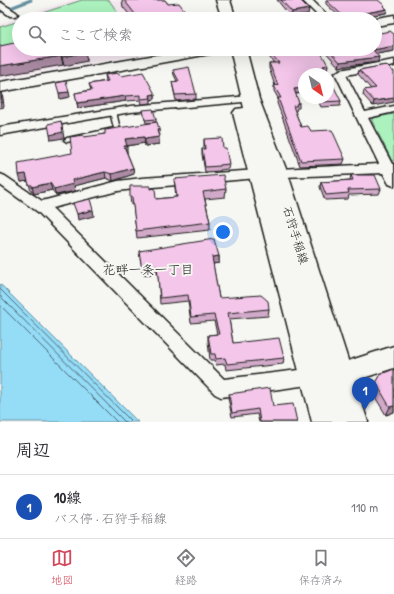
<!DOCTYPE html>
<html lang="ja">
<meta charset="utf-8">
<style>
:root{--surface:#fff;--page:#f2f2f3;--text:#2b2b33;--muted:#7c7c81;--line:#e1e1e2;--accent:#d1495b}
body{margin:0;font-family:"Patrick Hand","Klee One",sans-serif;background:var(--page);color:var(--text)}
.compass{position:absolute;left:298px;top:68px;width:36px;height:36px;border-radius:50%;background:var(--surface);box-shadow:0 4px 16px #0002;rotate:145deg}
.you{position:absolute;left:223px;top:232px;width:14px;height:14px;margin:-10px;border:3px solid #fff;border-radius:50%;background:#1a73e8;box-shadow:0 0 0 6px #1a73e833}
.badge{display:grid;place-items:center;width:26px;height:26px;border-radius:50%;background:var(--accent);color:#fff;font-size:13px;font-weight:700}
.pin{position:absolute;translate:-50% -33px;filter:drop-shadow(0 1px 2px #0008)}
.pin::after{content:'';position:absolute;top:21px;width:14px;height:12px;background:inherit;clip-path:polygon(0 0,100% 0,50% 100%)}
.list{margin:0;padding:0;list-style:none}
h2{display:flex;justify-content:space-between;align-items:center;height:52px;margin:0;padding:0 16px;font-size:17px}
h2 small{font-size:13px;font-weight:400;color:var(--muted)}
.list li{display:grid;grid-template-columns:26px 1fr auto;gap:12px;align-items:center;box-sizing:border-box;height:64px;padding:0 16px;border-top:1px solid var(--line)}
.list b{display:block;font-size:15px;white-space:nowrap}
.list p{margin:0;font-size:13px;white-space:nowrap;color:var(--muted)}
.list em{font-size:13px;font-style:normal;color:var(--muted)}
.icon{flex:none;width:22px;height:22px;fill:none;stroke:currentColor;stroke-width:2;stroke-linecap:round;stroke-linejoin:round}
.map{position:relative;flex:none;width:394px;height:422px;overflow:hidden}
.search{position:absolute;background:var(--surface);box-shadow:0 4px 16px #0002;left:12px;right:12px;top:12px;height:44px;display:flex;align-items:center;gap:10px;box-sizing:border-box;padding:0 14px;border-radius:22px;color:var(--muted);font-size:15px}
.sheet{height:116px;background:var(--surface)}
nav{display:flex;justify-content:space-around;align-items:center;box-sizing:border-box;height:56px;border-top:1px solid var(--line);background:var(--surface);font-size:11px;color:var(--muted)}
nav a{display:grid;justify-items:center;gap:2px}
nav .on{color:var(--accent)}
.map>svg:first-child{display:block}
</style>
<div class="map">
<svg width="394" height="422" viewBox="0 0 394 422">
<rect width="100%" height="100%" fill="#f6f6f2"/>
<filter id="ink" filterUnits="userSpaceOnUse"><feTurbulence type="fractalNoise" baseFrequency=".025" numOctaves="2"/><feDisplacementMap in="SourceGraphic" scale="8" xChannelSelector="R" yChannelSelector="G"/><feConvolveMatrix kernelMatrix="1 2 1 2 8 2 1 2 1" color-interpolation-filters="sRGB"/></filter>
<g filter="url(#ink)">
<path fill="#f5e8f0" d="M71 0H150L163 19H19V49H175L0 79V24Z"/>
<g fill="#abf2be" stroke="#64876d">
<path d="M82 0H109L122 19H24Z"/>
<path d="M19 21V49L0 50V27Z"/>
<path d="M394 114V161H392L372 121V118Z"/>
</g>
<path fill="#95dcf7" stroke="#658f9f" d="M0 284 138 422H0Z"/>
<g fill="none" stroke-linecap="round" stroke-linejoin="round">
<g stroke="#4c6974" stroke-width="1">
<path d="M0 289 132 422"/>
<path d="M0 296 125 422"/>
<path d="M0 305 117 422"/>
</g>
<path stroke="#658f9f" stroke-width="3" d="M0 12 31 0"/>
<defs>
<path id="lane" d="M113 110 116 112 120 129 119 130 67 142 64 140 67 138 114 128 110 112Z"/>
<g id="street">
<path d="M302 0H312L331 19H321Z"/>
<path d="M0 2 16 12 18 14 16 16H10L0 9Z"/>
<path d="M394 60V66L346 75 365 112 394 106V112L368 118 392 164H394V186L389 184 383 173 258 178 142 188 118 191 52 208 224 379 315 368 321 370 324 376 321 382 315 384 221 397 215 394 38 212 0 185V174L5 176 42 201 118 181 142 178 258 170 379 164 335 73 340 70Z"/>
<path d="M250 96 254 97 256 99 254 101 131 112 0 135V127L131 106Z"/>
</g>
<g id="secondary">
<path d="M394 15V23L375 26V19H371Z"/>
<path d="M191 49H222L220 52 215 53 0 92V82Z"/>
<path d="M394 346V368L339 386 326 387 317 384 314 376 317 368 326 365 339 364Z"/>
</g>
<g id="primary">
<path d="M216 0H230L236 19H222Z"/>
<path d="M230 49H246L259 99 288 174 368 422H312L233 113 236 109 244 108Z"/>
</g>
</defs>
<use href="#lane" stroke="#1c1c1c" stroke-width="3"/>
<use href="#street" stroke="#1c1c1c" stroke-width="3"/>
<use href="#secondary" stroke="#1c1c1c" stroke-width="3"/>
<use href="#primary" stroke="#1c1c1c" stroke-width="3"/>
<use href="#lane" fill="#f6f6f2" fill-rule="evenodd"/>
<use href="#street" fill="#f6f6f2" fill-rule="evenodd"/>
<use href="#secondary" fill="#f6f6f2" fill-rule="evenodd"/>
<use href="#primary" fill="#f6f6f2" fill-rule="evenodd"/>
</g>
<g fill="#d2aac9" stroke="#1c1c1c">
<path d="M122 0H165L168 4 191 19H133L123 7Z"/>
<path d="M277 0H300L308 14 291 17Z"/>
<path d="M326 0 384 5V6L387 9 386 13 350 19H342L326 4Z"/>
<path d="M267 49H319L327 70H325L304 93 295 94 299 103V108H297L296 111H295L301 127 311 131 345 159 343 164 300 166 277 103 278 98 274 91V86H275L269 68V63H274L266 53Z"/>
<path d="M323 49H375L394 51 376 54 378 62 339 67Z"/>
<path d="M386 65 373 106 363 95 364 90 371 89 358 74 359 70Z"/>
<path d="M173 70 196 94V99L176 101 173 87 172 82 177 81 174 75Z"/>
<path d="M105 75 121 76 155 94V99L151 100V103L142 104 141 100 126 101 78 108 75 93 91 90 89 84 106 81Z"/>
<path d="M317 98H328L341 101 340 106 321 107Z"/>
<path d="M143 110 156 119V122L146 123Z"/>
<path d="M158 136 159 144 145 146V143L126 146 127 153 133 168 134 174 113 181 106 178 74 186 75 191 56 195 52 190 34 194 33 192 31 191 28 181 21 182 72 153 84 137 160 136Z"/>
<path d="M204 139 223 148 229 164 228 169 220 170V171L205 172 202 154V149H204Z"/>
<path d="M351 175 381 189 379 194 349 195 348 199 325 200 320 187 321 182 350 180Z"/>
<path d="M174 179 226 189 225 197 205 199 210 222V230L137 238 133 204 131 205 130 197 150 189 156 199 176 197Z"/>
<path d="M139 251 219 256V263L213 264 219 298 269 309 268 316 229 319 233 343 284 358 283 364 226 370 225 364 216 365 215 360H210L208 341V335L217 334 214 321 191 323 188 301 160 304 158 273 143 275Z"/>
<path d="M394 369V412L386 415 372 392 381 374Z"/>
<path d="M229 394 273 406 297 422H259L257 414 232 417 228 398Z"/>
</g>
<g fill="#ab8ba4" stroke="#1c1c1c">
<path d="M309 9 308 14 291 17 292 12Z"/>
<path d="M387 9 386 13 350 19H344V17Z"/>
<path d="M394 46V51L371 55 373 50Z"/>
<path d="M122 49H135L122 52Z"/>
<path d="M85 52 87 61 64 66 62 57Z"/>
<path d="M61 56 63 65 0 76V66Z"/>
<path d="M379 57 378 62 339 67 340 62Z"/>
<path d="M328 65 327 70 322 71 323 66Z"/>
<path d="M304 88V93L293 94 294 89Z"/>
<path d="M69 92 70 97 60 99 59 93Z"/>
<path d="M1 93 3 98 4 107 0 108Z"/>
<path d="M155 94V99L151 100 150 95Z"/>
<path d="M125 96 126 101 78 108 77 103Z"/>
<path d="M394 98V102L373 106 374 101Z"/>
<path d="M61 121 64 138 51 140 50 135Z"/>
<path d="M159 129 160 136H157V130Z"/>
<path d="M144 137 145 143 126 146 125 139Z"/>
<path d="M159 137V144L145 146V139Z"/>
<path d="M124 146H127V153Z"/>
<path d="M133 168 134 174 113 181 112 174Z"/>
<path d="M105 172 106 178 74 186 75 191 56 195 54 189 72 180Z"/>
<path d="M26 174 28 181 21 182 19 175Z"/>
<path d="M50 183 52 190 34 194 32 187Z"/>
<path d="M93 210 94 216 78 220 77 214Z"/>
<path d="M219 256V263L212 264V257Z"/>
<path d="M157 266 158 273 143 275 142 269Z"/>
<path d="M394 406V412L386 415 390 407Z"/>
</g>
<g fill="#f4c6ea" stroke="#1c1c1c">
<path d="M124 0H165L168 4 179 3 191 19H139Z"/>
<path d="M281 0H300L309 9 292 12Z"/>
<path d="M326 0H378L384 5 383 6 387 9 344 17Z"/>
<path d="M261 14V19H250L248 15Z"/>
<path d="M390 31 394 34V46L373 50 379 57 340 62 328 49H375V34Z"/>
<path d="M19 42V49H83L85 52 62 57 61 56 0 66V46Z"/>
<path d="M267 49H319L328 65 323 66 327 74H304V88L294 89 299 103 296 104 297 106H293L301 127 308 126 311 131 332 130 345 159 301 161 278 98H281L274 86 278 85 269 63H279Z"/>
<path d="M386 65 392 71H394V98L374 101 364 90 376 88 359 70Z"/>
<path d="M189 67 196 94 175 95 172 82 179 81 173 70Z"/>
<path d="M143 72 155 94 150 95 151 98 141 99V95L125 96 77 103 75 93 92 90 89 84 108 81 105 75 117 73 121 76Z"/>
<path d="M328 75 341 101 322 102 320 98H328Z"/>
<path d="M66 81 69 92 59 93 56 83Z"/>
<path d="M0 93H1L2 102 0 103Z"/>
<path d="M153 109 156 119 145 120 143 110Z"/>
<path d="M61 121 63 132 50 135 48 124Z"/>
<path d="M157 122 159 129 157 130 159 137 145 139 144 137 125 139 127 146H124L133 168 112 174 105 172 72 180 73 184 54 189 50 183 32 187V185H29L26 174 19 175 18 163 72 153 70 137 83 135 84 137 105 134V130Z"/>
<path d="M222 138 223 148H226L229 164 220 165V166L205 167 202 149H205L204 139Z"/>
<path d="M223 175 226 189 203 192 210 222 136 231 132 197H130V186H150V189L155 188 156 199 177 197 174 179Z"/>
<path d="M351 175H375L381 189 348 190 349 193 326 195 321 182 353 180Z"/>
<path d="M90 199 93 210 77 214 73 203Z"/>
<path d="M214 239 219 256 212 257 219 298 261 295 268 301 269 309 228 313 233 343 279 338 284 358 227 364 225 358 216 359 215 354H211L208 335 219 334 214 315 191 317 188 295 160 298 157 266 142 269 139 251Z"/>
<path d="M394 369V406L390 407 376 383 381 374Z"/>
<path d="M270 388 273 406 293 404 297 422H260L258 409 232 413 229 394Z"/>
</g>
</g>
<g text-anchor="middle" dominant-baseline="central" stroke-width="4" stroke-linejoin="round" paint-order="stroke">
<g font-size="12" fill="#1c1c1c" stroke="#f6f6f2">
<text transform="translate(296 235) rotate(73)">石狩手稲線</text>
</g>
<g font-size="13" fill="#1c1c1c" stroke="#f6f6f2">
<text x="148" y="269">花畔一条一丁目</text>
</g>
</g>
</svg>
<svg class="compass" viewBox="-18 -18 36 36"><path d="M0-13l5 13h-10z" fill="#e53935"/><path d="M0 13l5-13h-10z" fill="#7c7c81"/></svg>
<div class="you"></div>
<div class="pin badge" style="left:365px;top:410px;background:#1a4fb4">1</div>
<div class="search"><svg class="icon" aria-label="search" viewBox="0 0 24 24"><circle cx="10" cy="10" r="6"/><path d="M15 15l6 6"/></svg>ここで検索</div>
</div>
<section class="sheet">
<h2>周辺<small></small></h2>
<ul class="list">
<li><span class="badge" style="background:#1a4fb4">1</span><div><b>10線</b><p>バス停 · 石狩手稲線</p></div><em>110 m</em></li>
</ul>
</section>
<nav>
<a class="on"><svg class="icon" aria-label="map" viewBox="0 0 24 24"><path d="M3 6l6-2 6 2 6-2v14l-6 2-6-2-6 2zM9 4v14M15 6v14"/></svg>地図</a>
<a><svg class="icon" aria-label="directions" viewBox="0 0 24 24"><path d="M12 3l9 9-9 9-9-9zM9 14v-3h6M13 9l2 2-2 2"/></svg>経路</a>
<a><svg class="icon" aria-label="saved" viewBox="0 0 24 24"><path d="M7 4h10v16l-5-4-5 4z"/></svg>保存済み</a>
</nav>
